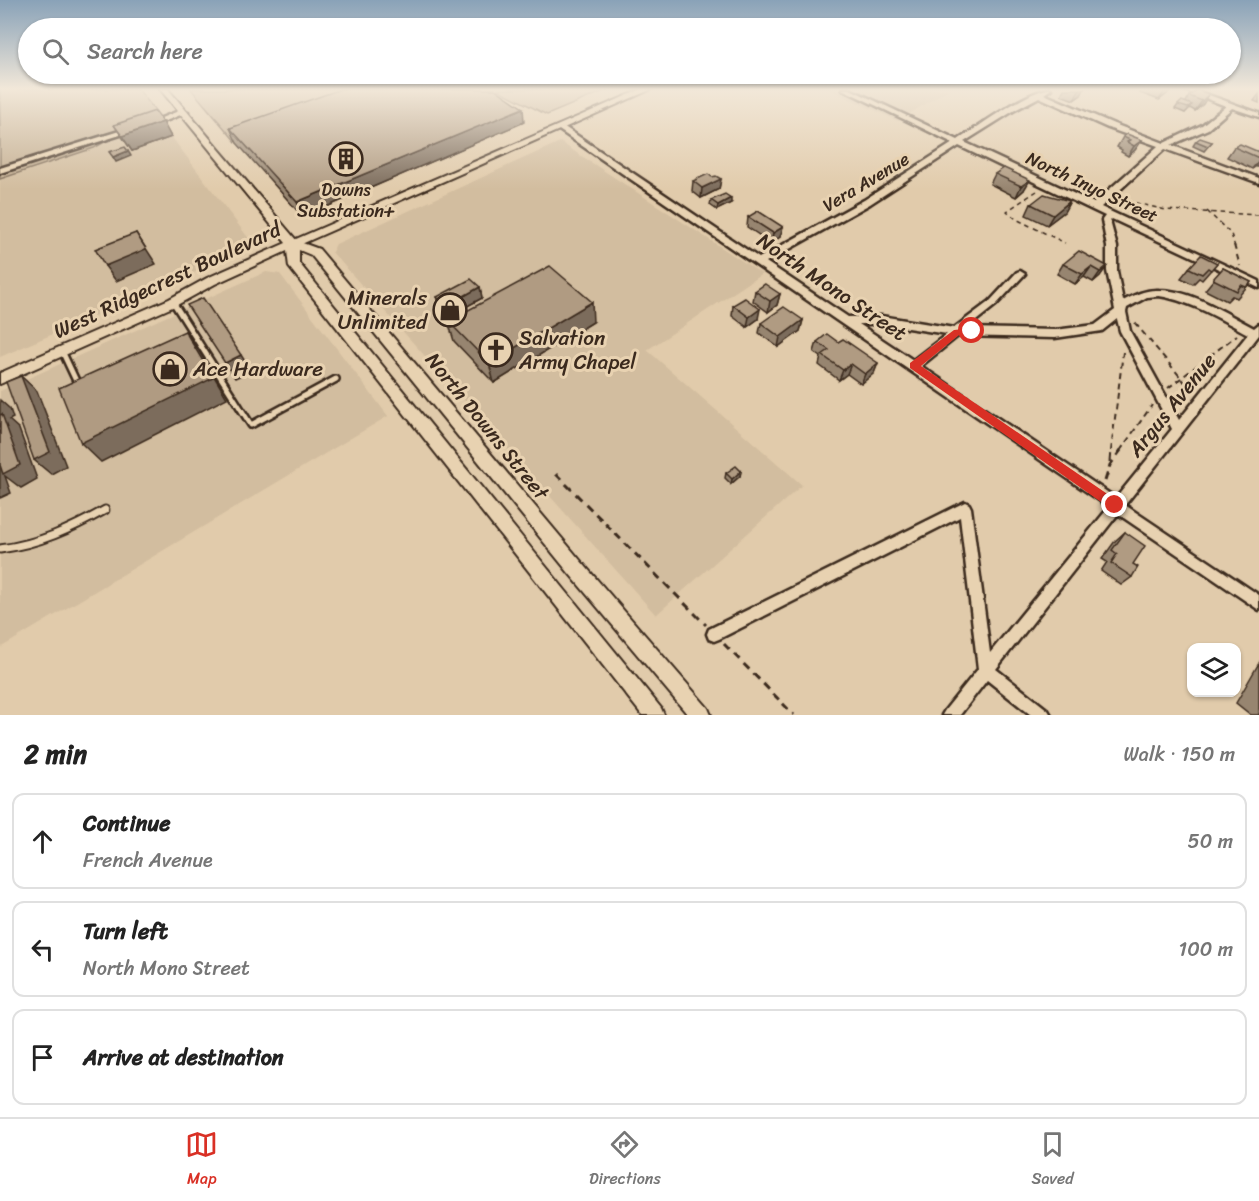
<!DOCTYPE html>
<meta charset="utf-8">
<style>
:root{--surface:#fff;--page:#f2f2f2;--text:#222;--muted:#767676;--line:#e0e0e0;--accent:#d93025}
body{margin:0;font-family:Sriracha,sans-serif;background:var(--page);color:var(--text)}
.controls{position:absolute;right:18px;bottom:18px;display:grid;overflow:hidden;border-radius:12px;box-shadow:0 2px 4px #0004}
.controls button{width:54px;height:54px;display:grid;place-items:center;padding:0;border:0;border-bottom:2px solid var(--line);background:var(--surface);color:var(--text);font:30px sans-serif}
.stop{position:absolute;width:18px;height:18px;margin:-14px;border:4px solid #d93025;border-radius:50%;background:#fff}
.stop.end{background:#d93025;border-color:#fff;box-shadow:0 2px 6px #0008}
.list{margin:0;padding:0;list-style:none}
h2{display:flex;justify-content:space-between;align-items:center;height:78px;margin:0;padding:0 24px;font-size:26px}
h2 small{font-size:20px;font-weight:400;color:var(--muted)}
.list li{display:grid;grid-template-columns:39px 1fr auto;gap:18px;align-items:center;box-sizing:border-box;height:96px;margin:0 12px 12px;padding:0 12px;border:2px solid var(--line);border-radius:12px}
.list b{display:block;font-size:22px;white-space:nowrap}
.list p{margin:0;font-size:20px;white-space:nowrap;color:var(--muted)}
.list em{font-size:20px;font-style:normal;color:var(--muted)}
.icon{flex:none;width:33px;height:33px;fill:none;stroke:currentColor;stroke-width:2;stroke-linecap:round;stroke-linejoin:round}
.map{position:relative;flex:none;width:1259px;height:715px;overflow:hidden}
.search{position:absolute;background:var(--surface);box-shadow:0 2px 4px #0004;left:18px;right:18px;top:18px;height:66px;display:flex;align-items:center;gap:15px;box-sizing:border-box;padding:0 21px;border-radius:33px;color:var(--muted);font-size:22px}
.sheet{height:402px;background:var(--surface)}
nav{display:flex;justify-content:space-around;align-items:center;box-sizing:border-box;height:84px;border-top:2px solid var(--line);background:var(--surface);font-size:16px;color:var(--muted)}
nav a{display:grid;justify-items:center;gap:3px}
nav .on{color:var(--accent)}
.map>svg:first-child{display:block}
</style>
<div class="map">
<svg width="1259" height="715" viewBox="0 0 1259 715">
<rect width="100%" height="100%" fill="#e1cbab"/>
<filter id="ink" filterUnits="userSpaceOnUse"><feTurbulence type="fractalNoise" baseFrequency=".0167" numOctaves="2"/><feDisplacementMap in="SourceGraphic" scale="12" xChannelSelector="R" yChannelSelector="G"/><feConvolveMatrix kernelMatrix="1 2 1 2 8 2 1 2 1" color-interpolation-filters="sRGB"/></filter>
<g filter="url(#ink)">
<g fill="#d2bd9f">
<path d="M0 89H135L253 244 246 250 0 357Z"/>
<path d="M828 89H949L898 121Z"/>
<path d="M560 142 762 274 647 350 802 485 656 615 332 252 336 244Z"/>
<path d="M266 272 280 274 388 416 0 648V391Z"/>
</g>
<g fill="#c3ae91" stroke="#7f6c58" stroke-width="1.5">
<path d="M0 89H138L161 118 122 132 94 148 0 179Z"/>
<path d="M191 89H384L237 143Z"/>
<path d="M497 89H609L547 115Z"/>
</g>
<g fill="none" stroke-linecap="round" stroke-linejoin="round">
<defs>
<g id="service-far1">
<path d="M173 302 251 425 336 379"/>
<path d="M62 351 78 385"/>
</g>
<path id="service" d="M0 549C39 544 71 529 105 510"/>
<g id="minor">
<path d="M842 89H850L958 140C978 127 1031 88 1051 89L1044 94 1114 124 1164 143 1202 125 1226 106 1184 90 1183 89H1192L1259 113V117L1232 108 1208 129 1171 145 1259 178V183L1165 149 1101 207 1259 281V288L1112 219 1110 221 1117 247V271L1123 301C1134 295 1146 289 1159 290 1192 290 1225 313 1254 328L1259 324V335L1125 505 1259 595V610L1118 514 996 669 1048 710 1051 715H1031L987 680 960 715H942L945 710 978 669 960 517 719 639 714 641 709 639 707 634 709 629 965 502 969 504 971 508 990 653 1109 507 556 128 563 126 759 258 864 200 953 143ZM1039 97 1108 128 1158 146 1094 203 964 142 1015 110ZM959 146 1105 216 1102 220 1107 247V271L1115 310 1095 325 1055 330 967 328 996 305 1023 276 1025 274 1020 271 1017 272 990 301 954 328 881 316 848 317 766 262 870 204ZM1159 296C1191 301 1220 319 1248 334L1179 420 1130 331 1126 312 1127 308 1147 297ZM1117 319 1120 331 1172 429 1116 498 921 366 958 336 1055 338 1102 331ZM859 324H881L947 334 913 360Z"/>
<path d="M181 110 188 112 153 126 146 124Z"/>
<path d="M129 128 136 130 0 173V168Z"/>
</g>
<path id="tertiary" d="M642 89H652L297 246 293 247 288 244 289 242Z"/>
<path id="secondary" d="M160 89H168L297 241 319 249 580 560 708 708 711 715H688L568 572 311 255 299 250V263L661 708 664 715H642L289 267 287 251 215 284 177 305 0 384V373L169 299 207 278 286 243Z"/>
</defs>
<use href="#service-far1" stroke="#3b2a1e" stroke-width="10"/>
<use href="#service" stroke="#3b2a1e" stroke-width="11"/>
<use href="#minor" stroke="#3b2a1e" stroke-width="5"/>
<use href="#tertiary" stroke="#3b2a1e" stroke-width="4"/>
<use href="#secondary" stroke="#3b2a1e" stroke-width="4"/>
<g stroke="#3b2a1e" stroke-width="1.5" stroke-dasharray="4.5 4" stroke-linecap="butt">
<path d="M1037 191 1007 211 1016 219 1065 243"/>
<path d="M1119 199 1166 210 1259 215"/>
<path d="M1207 211 1231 234 1235 247"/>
</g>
<g stroke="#3b2a1e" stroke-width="2" stroke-dasharray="6 4.5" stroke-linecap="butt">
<path d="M1234 245 1240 266"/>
<path d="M1135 323 1193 392"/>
<path d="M1168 388 1237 335"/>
<path d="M1111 451 1123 352"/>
<path d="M1120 451 1152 405"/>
</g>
<g stroke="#3b2a1e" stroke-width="3" stroke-dasharray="8 6" stroke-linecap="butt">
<path d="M1110 462 1111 450"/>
<path d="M556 474 706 625"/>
<path d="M1105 481 1110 465 1121 450"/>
<path d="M724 644 794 715"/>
</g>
<use href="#service-far1" stroke="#e8d2b1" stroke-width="5"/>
<use href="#service" stroke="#e8d2b1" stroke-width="7"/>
<use href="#minor" fill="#e8d2b1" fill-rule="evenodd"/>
<use href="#tertiary" fill="#e8d2b1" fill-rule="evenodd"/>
<use href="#secondary" fill="#e8d2b1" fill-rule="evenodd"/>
</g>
<g fill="#978570" stroke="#3b2a1e" stroke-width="1.5">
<path d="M1064 89H1084L1081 95 1074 100 1061 95Z"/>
<path d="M1142 89H1171L1167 94 1159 100 1140 93Z"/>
<path d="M1209 94 1203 104 1195 111 1190 108 1185 113 1175 109 1178 105 1186 102 1189 96Z"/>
<path d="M1259 94V103L1254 101Z"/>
<path d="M163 122 171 137 132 151 114 125Z"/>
<path d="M524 122 303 217 237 143 230 128Z"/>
<path d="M1123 137 1142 140 1135 150 1128 156 1121 152 1122 150 1117 147Z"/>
<path d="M1196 141 1212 142 1204 151 1193 146Z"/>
<path d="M1234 147 1259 152V164L1252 169 1227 157Z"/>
<path d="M1004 168 1024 190 1016 197 990 184 995 174Z"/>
<path d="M712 177 721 179 719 189 701 198 692 191 693 181Z"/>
<path d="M711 200 731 203 717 210 710 205Z"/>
<path d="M1070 201 1064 212 1047 225 1026 215 1031 204Z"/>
<path d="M748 217 780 237 771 243 747 227Z"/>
<path d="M1217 263 1202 280 1199 278 1193 284 1181 278 1189 268Z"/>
<path d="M1063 264 1107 266 1100 276 1093 282 1084 277 1075 284 1057 274Z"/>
<path d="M1223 268 1251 282 1237 298 1232 296 1227 301 1205 290Z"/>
<path d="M480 287 482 298 449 316 440 307 437 297Z"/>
<path d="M755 291 780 294 777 305 768 312 753 301Z"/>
<path d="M733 305 758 319 747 327 732 316Z"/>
<path d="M803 320 800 331 778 347 759 333 761 323Z"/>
<path d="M448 321 593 322 494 383 454 341Z"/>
<path d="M817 342H838L878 363 874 373 861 384 847 374 839 380 819 365 821 357 814 352Z"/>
<path d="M741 471 740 476 731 484 725 478 726 473Z"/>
<path d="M1125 532 1133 564 1132 577 1121 585 1101 571 1107 562 1102 559 1115 541Z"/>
<path d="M1259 663V715H1251L1236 703Z"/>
</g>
<g fill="#7b6c5b" stroke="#3b2a1e" stroke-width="1.5">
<path d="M1081 89H1084L1081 95 1074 100 1079 90Z"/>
<path d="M1167 89H1171L1167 94 1159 100 1165 91Z"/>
<path d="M1209 94 1203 104 1195 111 1202 101Z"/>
<path d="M523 108 524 122 303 217 297 202Z"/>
<path d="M163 122 171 137 132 151 122 136Z"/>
<path d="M1142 140 1135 150 1128 156 1134 146Z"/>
<path d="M128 151 131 156 116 162 113 157Z"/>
<path d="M1259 160V164L1252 169Z"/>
<path d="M721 179 719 189 701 198 702 188Z"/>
<path d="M1030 180 1024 190 1016 197 1021 186Z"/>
<path d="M731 198V203L717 210 718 205Z"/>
<path d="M1070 201 1064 212 1047 225 1053 215Z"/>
<path d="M783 227 780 237 771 243 773 233Z"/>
<path d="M136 233 156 264 116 281 105 266Z"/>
<path d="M1107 266 1100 276 1093 282 1100 272Z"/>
<path d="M1091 267 1084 277 1075 284 1082 274Z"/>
<path d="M480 287 482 298 449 316 446 306Z"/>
<path d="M780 294 777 305 768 312 770 301Z"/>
<path d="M592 302 593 322 494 383 489 363Z"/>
<path d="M760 309 758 319 747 327 749 317Z"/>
<path d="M803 320 800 331 778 347 780 337Z"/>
<path d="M185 331 199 351 227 398 101 462 81 443Z"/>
<path d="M241 355 251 371 235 378 225 363Z"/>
<path d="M878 363 874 373 861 384 865 374Z"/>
<path d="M851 364 847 374 839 380 843 370Z"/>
<path d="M21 376 37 391 66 466 51 474 34 460Z"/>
<path d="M0 400 10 409 13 418 9 420 19 429 37 479 21 488 5 476 11 493 0 498Z"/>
<path d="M741 471 740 476 731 484 732 479Z"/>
</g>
<g fill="#b09b82" stroke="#3b2a1e" stroke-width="1.5">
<path d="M341 89H495L523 108 297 202 230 128Z"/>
<path d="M1197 90 1209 94 1202 101 1189 96Z"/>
<path d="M1182 101 1192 105 1188 108 1178 105Z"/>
<path d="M155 111 163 122 122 136 114 125Z"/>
<path d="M1127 134 1142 140 1134 146 1127 142 1130 140 1123 137Z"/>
<path d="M1200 138 1212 142 1208 146 1196 141Z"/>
<path d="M1240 144 1259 152V158L1234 147Z"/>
<path d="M125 147 128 151 113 157 109 152Z"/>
<path d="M1004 168 1030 180 1021 186 995 174Z"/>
<path d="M708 174 712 177 716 176 721 179 702 188 693 181Z"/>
<path d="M725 194 731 198 718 205 711 200Z"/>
<path d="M1044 194 1070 201 1053 215 1031 204Z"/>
<path d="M758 211 783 227 773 233 748 217Z"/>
<path d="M136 233 146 249 105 266 95 249Z"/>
<path d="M1079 251 1107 266 1100 272 1091 267 1082 274 1063 264Z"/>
<path d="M1201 255 1217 263 1211 270 1208 268 1202 274 1189 268Z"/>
<path d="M550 266 592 302 489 363 448 321Z"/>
<path d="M1223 268 1251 282 1246 287 1241 285 1237 291 1213 279Z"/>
<path d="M471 279 480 287 446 306 437 297Z"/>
<path d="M765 284 780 294 770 301 755 291Z"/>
<path d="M203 298 241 355 225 363 187 305Z"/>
<path d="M745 298 760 309 749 317 733 305Z"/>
<path d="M784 307 803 320 780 337 761 323Z"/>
<path d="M185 331 213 378 81 443 59 388Z"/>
<path d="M827 334 838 342 843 339 878 363 865 374 851 364 843 370 822 355 829 350 817 342Z"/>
<path d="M21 376 50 452 34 460 6 382Z"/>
<path d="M2 414 20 465 3 474 0 465V415Z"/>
<path d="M736 466 741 471 732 479 726 473Z"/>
<path d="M1125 532 1145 546 1133 564 1138 567 1132 577 1111 563 1117 554 1112 550Z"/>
</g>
</g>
<linearGradient id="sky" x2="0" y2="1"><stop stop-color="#89a2b8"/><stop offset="0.47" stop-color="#f2e8d9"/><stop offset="1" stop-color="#f2e8d9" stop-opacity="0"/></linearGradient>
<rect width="1259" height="189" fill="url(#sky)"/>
<path fill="#d93025" d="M972 328 977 331 975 334 959 335 921 366 1119 502V509H1111L910 368V363L954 330Z"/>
<defs>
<symbol id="building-ring" viewBox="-11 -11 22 22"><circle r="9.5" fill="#e8d2b1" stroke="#3b2a1e" stroke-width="1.5"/><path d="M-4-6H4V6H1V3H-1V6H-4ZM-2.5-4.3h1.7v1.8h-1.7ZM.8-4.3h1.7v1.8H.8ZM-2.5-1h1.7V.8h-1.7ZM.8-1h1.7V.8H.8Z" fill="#3b2a1e"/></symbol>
<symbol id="shop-ring" viewBox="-11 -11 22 22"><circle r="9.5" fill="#e8d2b1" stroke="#3b2a1e" stroke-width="1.5"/><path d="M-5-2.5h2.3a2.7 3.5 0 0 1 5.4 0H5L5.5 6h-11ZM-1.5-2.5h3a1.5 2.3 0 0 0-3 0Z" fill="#3b2a1e"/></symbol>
<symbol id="church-ring" viewBox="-11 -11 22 22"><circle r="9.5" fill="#e8d2b1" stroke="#3b2a1e" stroke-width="1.5"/><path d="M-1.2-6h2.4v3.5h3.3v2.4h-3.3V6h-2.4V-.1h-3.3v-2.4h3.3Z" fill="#3b2a1e"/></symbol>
</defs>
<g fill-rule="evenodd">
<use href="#building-ring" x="327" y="140" width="38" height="38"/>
<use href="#shop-ring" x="431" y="291" width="38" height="38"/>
<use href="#church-ring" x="477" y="331" width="38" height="38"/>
<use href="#shop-ring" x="151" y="350" width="38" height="38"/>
</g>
<g text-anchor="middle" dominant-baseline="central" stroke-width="6" stroke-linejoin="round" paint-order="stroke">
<g font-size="18" fill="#3b2a1e" stroke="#e8d2b1">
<text transform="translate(866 182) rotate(-31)">Vera Avenue</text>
<text transform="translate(1092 187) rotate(25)">North Inyo Street</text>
</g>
<g font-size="18" fill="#3b2a1e" stroke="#e8d2b1">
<text x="346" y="190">Downs<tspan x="346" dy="21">Substation+</tspan></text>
</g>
<g font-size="21" fill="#3b2a1e" stroke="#e8d2b1">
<text transform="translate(167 280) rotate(-25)">West Ridgecrest Boulevard</text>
<text transform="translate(832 287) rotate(34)">North Mono Street</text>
<text transform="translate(1172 405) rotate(-51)">Argus Avenue</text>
<text transform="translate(487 426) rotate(51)">North Downs Street</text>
</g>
<g font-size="21" fill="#3b2a1e" stroke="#e8d2b1" text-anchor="start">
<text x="427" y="298" text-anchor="end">Minerals<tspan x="427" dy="24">Unlimited</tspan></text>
<text x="519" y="338">Salvation<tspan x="519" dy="24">Army Chapel</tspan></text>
<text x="193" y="369">Ace Hardware</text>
</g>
</g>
</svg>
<div class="controls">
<button><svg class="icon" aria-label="layers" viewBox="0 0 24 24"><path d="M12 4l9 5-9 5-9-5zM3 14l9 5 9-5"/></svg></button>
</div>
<div class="stop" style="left:972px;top:331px"></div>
<div class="stop end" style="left:1115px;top:505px"></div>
<div class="search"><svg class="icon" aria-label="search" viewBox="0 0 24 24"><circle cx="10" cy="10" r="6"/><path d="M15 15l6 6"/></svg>Search here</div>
</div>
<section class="sheet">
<h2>2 min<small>Walk · 150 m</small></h2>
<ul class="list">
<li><svg class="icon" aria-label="ahead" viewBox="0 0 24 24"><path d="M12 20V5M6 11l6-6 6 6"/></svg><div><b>Continue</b><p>French Avenue</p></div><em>50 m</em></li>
<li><svg class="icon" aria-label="left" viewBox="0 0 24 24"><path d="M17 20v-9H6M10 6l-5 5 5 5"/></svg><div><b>Turn left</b><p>North Mono Street</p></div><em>100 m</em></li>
<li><svg class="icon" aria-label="arrive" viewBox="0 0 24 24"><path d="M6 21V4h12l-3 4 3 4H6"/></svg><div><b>Arrive at destination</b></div></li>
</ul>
</section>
<nav>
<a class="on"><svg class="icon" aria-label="map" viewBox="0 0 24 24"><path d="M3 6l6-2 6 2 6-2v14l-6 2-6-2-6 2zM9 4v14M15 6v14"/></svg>Map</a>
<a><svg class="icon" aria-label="directions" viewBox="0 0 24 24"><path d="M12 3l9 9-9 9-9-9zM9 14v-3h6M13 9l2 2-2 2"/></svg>Directions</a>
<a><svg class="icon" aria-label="saved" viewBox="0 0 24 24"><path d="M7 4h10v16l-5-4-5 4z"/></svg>Saved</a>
</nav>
